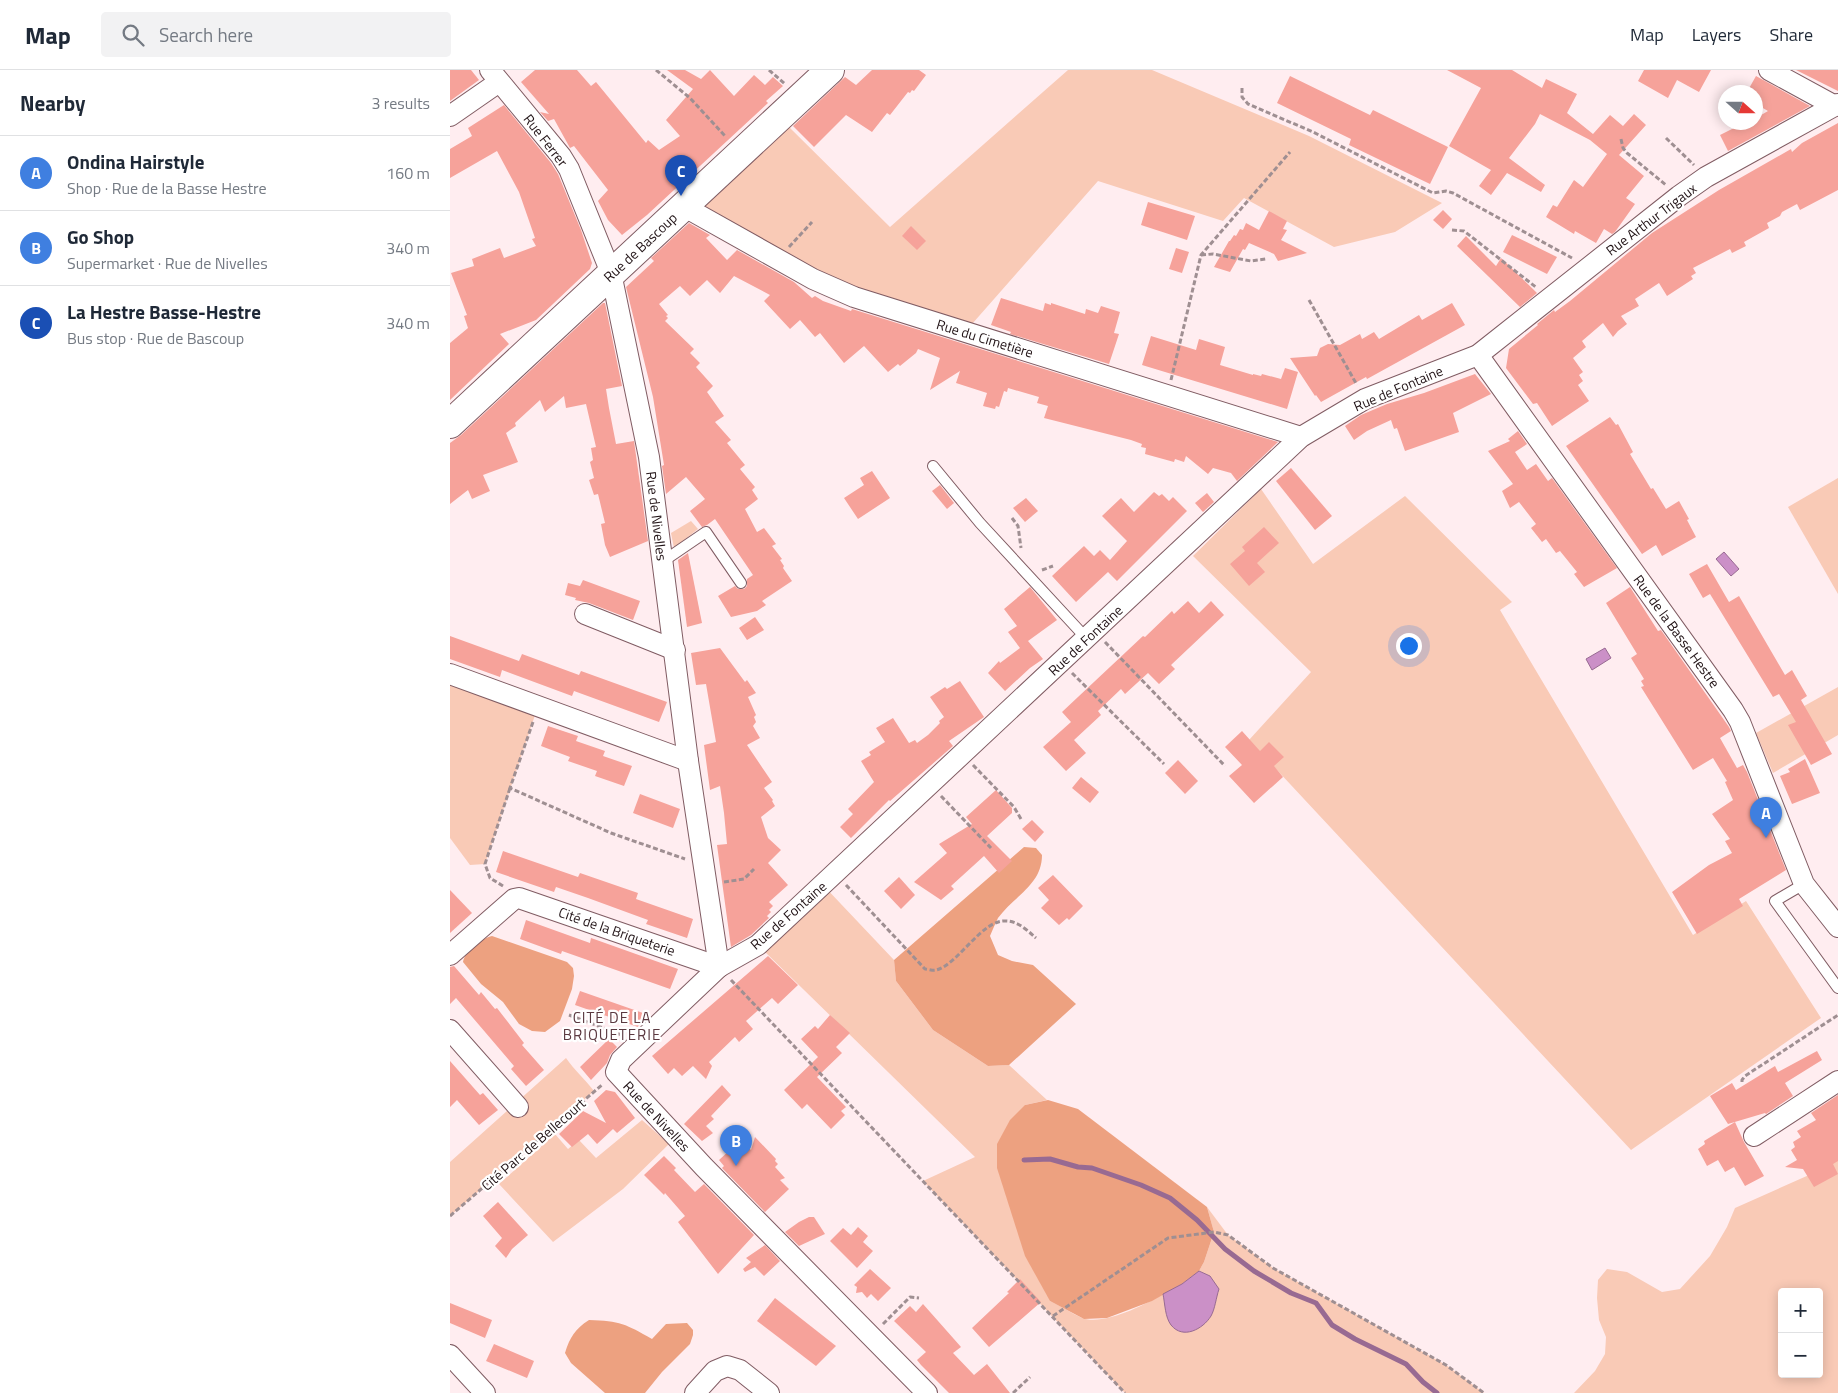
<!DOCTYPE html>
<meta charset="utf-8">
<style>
:root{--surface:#fff;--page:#f2f2f3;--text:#1f2937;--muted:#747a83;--line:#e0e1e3;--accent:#68612e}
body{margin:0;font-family:"Titillium Web",sans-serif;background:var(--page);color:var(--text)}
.controls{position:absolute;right:15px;bottom:15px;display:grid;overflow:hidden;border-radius:5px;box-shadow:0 2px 12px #0003}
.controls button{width:45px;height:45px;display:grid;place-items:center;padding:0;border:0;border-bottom:1px solid var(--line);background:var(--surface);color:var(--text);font:25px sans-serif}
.compass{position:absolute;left:1268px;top:15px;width:45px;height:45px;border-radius:50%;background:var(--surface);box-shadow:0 2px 12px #0003;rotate:111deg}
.you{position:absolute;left:958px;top:575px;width:18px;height:18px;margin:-12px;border:4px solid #fff;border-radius:50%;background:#1a73e8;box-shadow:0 0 0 8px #1a73e833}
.badge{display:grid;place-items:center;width:32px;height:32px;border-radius:50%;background:var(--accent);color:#fff;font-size:16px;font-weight:700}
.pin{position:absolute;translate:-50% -41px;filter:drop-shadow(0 1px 2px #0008)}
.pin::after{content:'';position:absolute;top:26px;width:18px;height:15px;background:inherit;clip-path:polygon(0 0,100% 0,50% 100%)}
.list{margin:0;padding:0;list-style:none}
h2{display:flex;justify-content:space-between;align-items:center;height:65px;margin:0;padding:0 20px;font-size:21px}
h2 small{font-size:16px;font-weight:400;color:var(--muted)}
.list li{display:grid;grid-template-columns:32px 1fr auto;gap:15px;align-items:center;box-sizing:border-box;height:75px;padding:0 20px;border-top:1px solid var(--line)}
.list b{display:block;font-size:19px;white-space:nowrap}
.list p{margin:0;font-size:16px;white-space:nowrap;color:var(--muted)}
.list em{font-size:16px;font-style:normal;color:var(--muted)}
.icon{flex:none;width:28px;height:28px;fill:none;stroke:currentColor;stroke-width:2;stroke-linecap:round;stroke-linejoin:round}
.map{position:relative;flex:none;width:1388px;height:1323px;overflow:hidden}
header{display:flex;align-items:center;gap:30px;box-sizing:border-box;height:70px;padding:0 25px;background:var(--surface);border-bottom:1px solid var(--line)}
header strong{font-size:24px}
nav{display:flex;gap:28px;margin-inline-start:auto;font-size:18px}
.search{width:350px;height:45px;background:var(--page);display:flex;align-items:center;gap:12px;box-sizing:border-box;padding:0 18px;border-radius:5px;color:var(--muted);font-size:19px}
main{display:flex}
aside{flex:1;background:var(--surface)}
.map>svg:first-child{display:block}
</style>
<header>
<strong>Map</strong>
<div class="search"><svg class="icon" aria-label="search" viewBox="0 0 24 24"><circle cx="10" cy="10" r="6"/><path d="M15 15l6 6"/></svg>Search here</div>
<nav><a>Map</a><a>Layers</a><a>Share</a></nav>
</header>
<main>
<aside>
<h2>Nearby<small>3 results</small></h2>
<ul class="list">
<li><span class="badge" style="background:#3f7fe0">A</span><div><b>Ondina Hairstyle</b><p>Shop · Rue de la Basse Hestre</p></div><em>160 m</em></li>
<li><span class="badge" style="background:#3f7fe0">B</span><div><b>Go Shop</b><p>Supermarket · Rue de Nivelles</p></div><em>340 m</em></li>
<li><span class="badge" style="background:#1a4fb4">C</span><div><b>La Hestre Basse-Hestre</b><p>Bus stop · Rue de Bascoup</p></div><em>340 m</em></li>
</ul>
</aside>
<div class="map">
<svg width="1388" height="1323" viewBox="0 0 1388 1323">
<rect width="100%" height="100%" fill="#ffedf0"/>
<g fill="#f9cab6" fill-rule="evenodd">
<path d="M618 0H702L859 66 992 133 945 162 884 177 794 128 773 151 648 111 515 262 404 227 233 136 339 57 440 157Z"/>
<path d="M1388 408V524L1338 437Z"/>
<path d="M811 419 863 494 955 426 1062 532 1050 540 1243 865 1296 831 1371 948 1181 1080 799 670 861 602 743 486Z"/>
<path d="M241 451 248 459 224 478 221 463Z"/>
<path d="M0 613 85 645 35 794 20 795 0 768Z"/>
<path d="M1388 617V665L1323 703 1306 663Z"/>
<path d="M373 815 444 890 446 911 483 960 538 996 559 995 597 1030 575 1035 600 1231C611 1236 621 1243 632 1248 653 1256 695 1235 713 1224L717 1245 760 1206 749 1201 754 1192 764 1162 757 1137 778 1165 823 1198 996 1295 1034 1323H675L473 1111 525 1087 308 875Z"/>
<path d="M116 988C124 1000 135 1009 144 1021L0 1146V1092Z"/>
<path d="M192 1050 219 1074 173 1119 103 1172 49 1114 105 1064 118 1079 129 1070 146 1088Z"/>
<path d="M1388 1087V1323H1124L1145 1301 1155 1284 1156 1267 1149 1250 1147 1228 1148 1210 1157 1199 1177 1202 1212 1222 1230 1219 1260 1186 1277 1157 1285 1138 1359 1105ZM1332 1222H1369V1304H1332Z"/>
</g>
<g fill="#eda180">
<path d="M574 777 586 778 592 785C592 815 564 826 548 848 545 854 542 861 540 866L548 885 562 891 583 895 626 934 559 995 538 996 483 960 446 911 444 890Z"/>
<path d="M42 866 117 892 123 898 124 906 122 919 110 951 95 962 82 961 69 954 53 932 31 914 13 892C15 881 32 868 42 866Z"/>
<path d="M598 1030 628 1039 757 1137 764 1162 754 1192 749 1201 732 1214 702 1231 657 1248 634 1249 600 1231 575 1186 547 1098V1074L560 1050 575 1035Z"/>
<path d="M139 1250C170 1251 176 1254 202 1269L216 1254 237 1253 243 1260V1265L240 1274 212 1302 195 1323H155L121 1293 115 1283C120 1267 125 1259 139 1250Z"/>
</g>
<g fill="#cb90c7" stroke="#986a92">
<path d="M1274 482 1289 499 1281 506 1266 489Z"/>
<path d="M1155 578 1161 588 1142 600 1136 589Z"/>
<path d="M749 1201 760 1206 769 1219C766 1228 765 1239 761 1246 753 1259 733 1270 721 1255 715 1247 715 1234 713 1224L732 1214Z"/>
</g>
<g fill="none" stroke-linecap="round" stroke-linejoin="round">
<path stroke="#986a92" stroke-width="5" d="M574 1090 600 1089 628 1097 642 1098 691 1115 720 1128 747 1150 775 1179 804 1201 841 1223 866 1233 882 1255 905 1269 956 1294 973 1312 987 1323"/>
</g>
<g fill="#f6a29a">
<path d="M0 0H21L29 10 0 31Z"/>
<path d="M85 0H127L141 16 146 12 196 73 198 70 209 80 230 66 216 50 243 19 217 0H235L251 9 260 0 284 26 304 5 315 15 323 7 333 16 316 31 318 33 197 145 172 165 158 150 148 131 158 120 124 76 120 78 104 49 98 51 90 42 99 44 71 12Z"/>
<path d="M422 0H469L476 5 464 21 462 20 460 23 458 22 440 45 437 43 422 62 396 45 364 77 343 56 395 7 406 15Z"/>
<path d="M997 0H1062L1092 18 1096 9 1127 24 1117 43 1143 64 1160 45 1173 56 1184 44 1196 55 1169 85 1194 106 1176 128 1185 134 1165 162 1162 164 1154 159 1146 173 1125 161 1124 164 1096 147 1103 135 1107 137 1124 110 1133 117 1157 84 1140 70 1090 44 1085 54 1059 88 1095 115 1091 122 1057 103 1041 125 1029 116 1041 100 999 76 1031 18Z"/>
<path d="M1194 0H1261L1249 22 1227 10 1218 28 1188 11Z"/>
<path d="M1346 0H1388V21Z"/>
<path d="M840 6 920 45 923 40 998 77 980 114 899 75 901 69 827 33Z"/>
<path d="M1306 6 1360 36 1278 81 1270 65 1296 52H1306V48L1318 41 1306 34V22H1297Z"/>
<path d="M54 35 101 93 108 104 131 160 142 193 140 199 86 250 50 264 59 274 0 330V273L18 258 14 246 17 245 1 203 24 196 22 189 50 178 54 188 86 176 82 169 85 168 69 122 47 81 0 108V79L22 66 18 58Z"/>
<path d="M1388 53V120L1350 140 1347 134 1332 142 1330 146 1317 153 1319 158 1294 172 1296 176 1282 183 1280 179 1243 198 1246 203 1241 206 1243 209 1217 226 1209 213 1185 229 1189 236 1171 246 1177 254 1168 261 1163 267 1153 253 1132 271 1136 277 1123 288 1133 302 1129 305 1133 311 1128 315 1139 331 1102 356 1087 333 1083 334 1056 298 1059 279 1088 255 1087 254 1104 240 1105 242 1120 231 1202 163 1269 120 1341 79 1342 82 1352 73Z"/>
<path d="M698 132 745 146 737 170 691 155Z"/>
<path d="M993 140 1002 149 993 159 983 150Z"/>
<path d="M819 141 837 151 833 159 837 160 831 170 857 183 828 191 824 184 799 173 795 180 793 179 780 202 764 197 779 171H780L784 165 786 166 790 159 793 160 796 153 809 160Z"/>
<path d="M239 153 260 165 256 168 277 190 287 180 344 212 362 228 365 226 373 231 401 241 402 239 828 372 787 411 781 403 763 398 758 404 736 386 734 392 725 389 724 392 695 384 696 378 691 377 692 374 681 370 594 348 598 336 587 333 589 327 558 318 557 322 554 321 549 337 546 336 545 339 533 336 537 323 506 313 510 301 480 320 490 288 468 279 466 283 450 296 448 294 438 302 414 276 394 293 370 263 365 267 350 250 340 259 314 231 320 225 284 206 270 223 257 210 240 226 230 216 209 234 218 245 216 246 218 248 215 251 244 279 240 283 250 293 246 297 263 316 257 322 274 346 265 352 281 370 277 373 295 395 290 399 305 417 302 420 308 429 295 439 307 462 314 458 326 474 322 476 332 489 330 490 334 496 333 498 342 511 312 531 316 535 307 541 281 547 268 526 285 516 288 519H294L297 516V509L303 505 265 449 257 455 252 457 240 441 255 429 236 407 216 424 212 396 214 395 203 327 176 217 204 191 201 188Z"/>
<path d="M461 156 476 171 467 180 452 166Z"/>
<path d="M1062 165 1107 187 1097 204 1053 182Z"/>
<path d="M1016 166 1046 196 1051 188 1087 223 1070 237 1007 176Z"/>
<path d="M726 178 739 182 732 203 719 199Z"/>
<path d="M551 228 593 241 595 233 601 235V233L635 244 636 239 648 243 651 236 670 242 664 263 669 264 659 294 560 264 561 262 541 255Z"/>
<path d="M153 233H155L172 316 156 319 159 338 166 374 184 371 198 471 160 487 155 475 151 454 155 453 148 424 144 425 139 410 144 408 140 392 143 390 141 378 146 377 136 334 116 338 114 326 95 342 90 330 65 353 66 356 56 363 68 392 33 405 40 421 22 429 18 420 0 434V373L11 365Z"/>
<path d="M1002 233 1015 255 917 309 916 307 871 332 866 325 865 326 840 288 867 286 870 278 878 274 890 275 910 264 912 269 924 262 929 269 969 245 972 250Z"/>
<path d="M701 266 746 280 749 269 775 277 770 295 803 305V304L811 306 812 304 831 309 835 298 848 302 837 339 692 295Z"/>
<path d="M1025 304 1041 324 1003 343 1009 362 955 381 947 358 944 359 941 350 917 361 904 370 895 356 911 345 937 334 974 323Z"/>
<path d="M1160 347 1166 355 1168 354 1183 382 1180 384 1201 419 1203 418 1216 439 1229 431 1239 449 1237 450 1246 467 1212 486 1206 475 1192 484 1116 376Z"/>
<path d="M1068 361 1077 374 1065 382 1077 400 1086 394 1098 411 1102 408 1167 498 1134 517 1124 504 1127 502 1110 481 1106 483 1096 469 1092 472 1081 458 1086 454 1069 432 1060 438 1052 421 1063 414 1038 381 1060 371 1058 369Z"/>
<path d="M841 398 882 446 865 460 826 411Z"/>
<path d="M422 401 440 428 408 449 394 428 414 415 410 408Z"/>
<path d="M490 415 504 433 497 439 482 421Z"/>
<path d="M704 422 709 426 712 424 719 431 723 427 737 441 667 511 658 502 626 532 602 506 634 476 644 486 650 480 660 490 677 471 652 446 671 428 684 442Z"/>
<path d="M757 423 764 432 753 442 745 433Z"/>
<path d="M576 428 588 441 575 452 563 438Z"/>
<path d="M814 457 829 473 807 493 815 502 799 516 780 494 795 481 792 477Z"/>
<path d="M238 483 252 553 237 557 228 490Z"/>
<path d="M1257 494 1279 532 1289 526 1335 605 1342 600 1357 626 1351 630 1382 684 1361 695 1338 655 1346 652 1329 624 1323 627 1260 524 1253 528 1239 504Z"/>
<path d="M133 510 190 531 183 550 139 533 125 530 126 528 115 525 118 513 130 516Z"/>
<path d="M580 517 607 550 578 571 593 589 580 598 555 621 538 603 549 591 550 593 570 578 558 562 567 556 554 539Z"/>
<path d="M1180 517 1208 561 1211 560 1279 657 1281 661 1270 668 1287 698 1293 695 1297 702 1336 800 1289 829 1293 836 1247 864 1222 822 1259 795 1282 783 1275 771 1280 769 1262 744 1283 730 1275 712 1277 711 1263 688 1243 700 1191 617 1194 616 1191 611 1194 609 1181 588 1187 584 1156 533Z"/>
<path d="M738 531 749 543 761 531 774 545 721 595 725 599 709 614 698 603 675 624 671 619 648 641 651 645 624 670 636 683 616 701 593 677 621 652 612 642 693 566 695 567 722 541 724 544Z"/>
<path d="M305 547 314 560 297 570 289 558Z"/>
<path d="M0 566 69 591 72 584 129 605 131 601 217 632 209 652 124 621 122 626 52 600 50 607 0 589Z"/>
<path d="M270 578 295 612 297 610 306 623 298 627 306 645 304 647 306 652 303 656 310 668 297 675 322 712 314 718 323 730 322 731 325 736 311 747 318 768 331 780 318 793 338 815 319 832 323 836 319 840 321 842 317 846 319 848 301 865 281 877 267 775 277 774 274 743 270 716 260 720 254 675 266 672 256 614 246 615 241 583Z"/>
<path d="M510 611 534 647 499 671 503 676 440 731 439 730 401 768 390 757 403 744 398 739 424 712 411 691 421 685 419 682 435 672 426 658 443 648 459 673 465 670 467 673 478 665 490 653 489 651 494 647 480 627 495 617 497 619Z"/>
<path d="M98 656 128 666 126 671 155 681 153 686 182 696 174 716 145 706 147 701 118 691 120 687 91 676Z"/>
<path d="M792 661 810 681 819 672 834 687 824 696 833 707 804 733 779 706 792 695 775 677Z"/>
<path d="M1355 689 1370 723 1342 734 1330 706 1340 702 1338 699Z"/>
<path d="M728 690 748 711 735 724 715 703Z"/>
<path d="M631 707 649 722 640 733 622 718Z"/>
<path d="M546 720 562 738V743L537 766 562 791 549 803 534 786 501 816 504 819 491 830 464 812 497 783 489 774 522 754 516 747Z"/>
<path d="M190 724 230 739 223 758 183 743Z"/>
<path d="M582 750 594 762 585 772 572 759Z"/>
<path d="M53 781 128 807 130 803 188 823 186 829 243 849 237 868 196 854 198 850 138 828 106 817 104 822 46 802Z"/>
<path d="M603 805 633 836 619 850 617 848 609 855 591 838 599 830 588 818Z"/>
<path d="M449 807 465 825 451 839 434 821Z"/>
<path d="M0 820 22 843 0 863Z"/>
<path d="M76 850 140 873 141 868 228 899 220 919 112 881 111 884 70 869Z"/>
<path d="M318 886 348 915 328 934 322 928 296 951 303 959 289 972 285 967 259 992 262 996 256 1009 243 996 232 1006 224 998 218 1004 202 986Z"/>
<path d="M4 896 29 925 31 922 45 939 47 938 74 973 72 975 94 1000 76 1016 61 999 64 996 6 928 0 934V897Z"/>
<path d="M130 921 193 943 188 957 125 935Z"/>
<path d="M380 945 400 963 386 977 392 983 367 1007 396 1037 391 1041 395 1045 381 1059 357 1034 352 1039 334 1020 368 987 351 969 365 956 368 959Z"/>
<path d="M159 969 167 977 160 985 157 993 141 1010 130 997Z"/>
<path d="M1367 981 1372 990 1335 1013 1343 1026 1316 1044 1315 1043 1278 1054 1260 1026 1282 1013 1286 1020 1325 996 1328 1002Z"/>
<path d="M0 991 30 1025 33 1023 48 1040 29 1055 7 1030 0 1037Z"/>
<path d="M272 1015 281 1025 261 1046 264 1049 256 1056 263 1063 252 1071 234 1054Z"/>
<path d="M156 1020 165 1022 185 1048 167 1063 163 1059 147 1074 138 1064 122 1077 109 1064 133 1041 156 1053 144 1031Z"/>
<path d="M1388 1025V1091L1383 1094 1388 1104 1364 1117 1353 1099 1335 1097 1347 1090 1341 1080 1345 1077 1343 1072 1351 1067 1347 1061 1366 1050 1361 1043Z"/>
<path d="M1285 1052 1294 1072 1314 1106 1295 1116 1284 1097 1275 1102 1268 1090 1257 1096 1248 1079 1255 1074 1254 1071Z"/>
<path d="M305 1067 326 1089 325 1091 328 1094 325 1097 335 1108 330 1110 339 1119 315 1142 272 1098 274 1096 269 1090 291 1070 301 1080Z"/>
<path d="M214 1086 226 1098 224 1100 245 1122 254 1114 304 1165 268 1204 228 1152 235 1146 215 1123 214 1125 194 1105Z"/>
<path d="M48 1132 78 1165 62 1179 56 1188 45 1176 52 1168 33 1146Z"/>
<path d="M359 1147H364L375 1164 349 1176 335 1162 349 1152Z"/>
<path d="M408 1157 418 1166 413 1172 423 1181 407 1198 380 1171 393 1158 401 1165Z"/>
<path d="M315 1175 330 1191 314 1206 305 1197 295 1202 293 1199 301 1192 296 1188Z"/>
<path d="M420 1199 441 1218 428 1231 421 1224 417 1228 412 1222 406 1223 407 1217 404 1215Z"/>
<path d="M570 1209 591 1232 539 1277 522 1258 559 1223 557 1222Z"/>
<path d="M325 1228 386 1276 366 1296 307 1251Z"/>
<path d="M0 1233 42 1250 35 1268 0 1253Z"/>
<path d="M473 1234 511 1277 503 1283 524 1305 537 1294 560 1323H499L471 1295 467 1290 476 1282 444 1251 460 1236 466 1242Z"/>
<path d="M44 1274 84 1291 77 1308 36 1291Z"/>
</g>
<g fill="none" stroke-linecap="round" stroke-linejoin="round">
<defs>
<g id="service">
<path d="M483 396 530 453 637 569"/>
<path d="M212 492 256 462 291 513"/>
<path d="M1354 814 1325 831 1388 918"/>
</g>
<g id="minor">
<path d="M40 0 111 86 119 99 161 203 199 387 238 691 269 897"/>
<path d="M1319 0 1385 36"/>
<path d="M0 46 49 12"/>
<path d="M233 136 363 209 404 227 851 367"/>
<path d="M1028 285 1283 640 1290 652 1354 814 1388 857"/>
<path d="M135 544 225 580"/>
<path d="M0 604 238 691"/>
<path d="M0 885 64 829 69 828 269 897"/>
<path d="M0 960 68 1037"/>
<path d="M1304 1066 1388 1011"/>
<path d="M0 1285 35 1323"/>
<path d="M245 1323 265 1301 277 1296 290 1300 319 1323"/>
<path d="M477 1323 254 1097 166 1002 171 990 269 897 308 875 851 367 915 329 1028 285 1229 126 1256 107 1388 34"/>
</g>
<path id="secondary" d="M0 354 380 0"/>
</defs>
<use href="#service" stroke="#805c63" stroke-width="12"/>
<use href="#minor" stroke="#805c63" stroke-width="22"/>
<use href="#secondary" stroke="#805c63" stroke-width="30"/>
<g stroke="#9f8f92" stroke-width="3" stroke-dasharray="5 2.5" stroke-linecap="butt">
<path d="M206 0 240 28 276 67"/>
<path d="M319 0 335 14"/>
<path d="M792 18V27L798 34 863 62 983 123 996 121 1003 123 1122 188"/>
<path d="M1216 68 1244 95"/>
<path d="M1171 69 1173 78 1177 83 1216 115"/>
<path d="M1002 160 1014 161 1087 218"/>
<path d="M339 177 362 152"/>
<path d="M751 185 763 184 801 191 816 189"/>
<path d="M859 230 907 315"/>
<path d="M721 310 751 185 840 82"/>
<path d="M562 448 568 456 571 478"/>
<path d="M592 500 603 496"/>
<path d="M655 572 775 696"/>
<path d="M622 603 714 694"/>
<path d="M83 652 60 718 161 763 235 789"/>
<path d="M523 695 564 737 571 749"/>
<path d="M491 726 541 778"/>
<path d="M274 812 294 809 304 799"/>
<path d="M396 815 475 899C478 899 483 901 486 900 508 895 532 849 556 851 568 851 578 861 586 868"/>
<path d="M53 816 40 808 35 794 60 718"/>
<path d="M281 910 675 1323"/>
<path d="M119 945 172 965"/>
<path d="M1292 1012V1010L1295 1006 1388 945"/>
<path d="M0 1146 153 1014"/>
<path d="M603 1246 718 1168 764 1162 778 1165 823 1198 996 1295 1034 1323"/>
<path d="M433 1254 460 1227 469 1228"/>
<path d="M563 1323 580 1307"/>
</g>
<use href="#service" stroke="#fff" stroke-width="10"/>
<use href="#minor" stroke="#fff" stroke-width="20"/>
<use href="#secondary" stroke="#fff" stroke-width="28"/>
</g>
<g text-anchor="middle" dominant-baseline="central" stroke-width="4.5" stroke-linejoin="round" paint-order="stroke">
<g font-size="14" fill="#201215" stroke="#fff">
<text transform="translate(96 70) rotate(52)">Rue Ferrer</text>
<text transform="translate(1201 149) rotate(-37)">Rue Arthur Trigaux</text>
<text transform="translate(190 177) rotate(-43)">Rue de Bascoup</text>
<text transform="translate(535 268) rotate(17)">Rue du Cimetière</text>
<text transform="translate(948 318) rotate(-23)">Rue de Fontaine</text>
<text transform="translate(207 446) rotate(83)">Rue de Nivelles</text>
<text transform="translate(1227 561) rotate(54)">Rue de la Basse Hestre</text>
<text transform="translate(635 570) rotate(-43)">Rue de Fontaine</text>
<text transform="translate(338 845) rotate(-41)">Rue de Fontaine</text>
<text transform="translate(167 861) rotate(19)">Cité de la Briqueterie</text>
<text transform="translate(207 1046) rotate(47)">Rue de Nivelles</text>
<text transform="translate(83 1074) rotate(-41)">Cité Parc de Bellecourt</text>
</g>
<g font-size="15" letter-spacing="1" fill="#5b3940" stroke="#fff">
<text x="162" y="947">CITÉ DE LA<tspan x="162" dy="17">BRIQUETERIE</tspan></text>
</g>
</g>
</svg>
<div class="controls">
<button>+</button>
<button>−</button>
</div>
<svg class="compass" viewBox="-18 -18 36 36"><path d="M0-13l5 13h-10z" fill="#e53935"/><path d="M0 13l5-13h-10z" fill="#747a83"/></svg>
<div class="you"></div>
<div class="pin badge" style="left:1316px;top:768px;background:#3f7fe0">A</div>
<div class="pin badge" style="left:286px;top:1096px;background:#3f7fe0">B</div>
<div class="pin badge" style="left:231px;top:126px;background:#1a4fb4">C</div>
</div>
</main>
